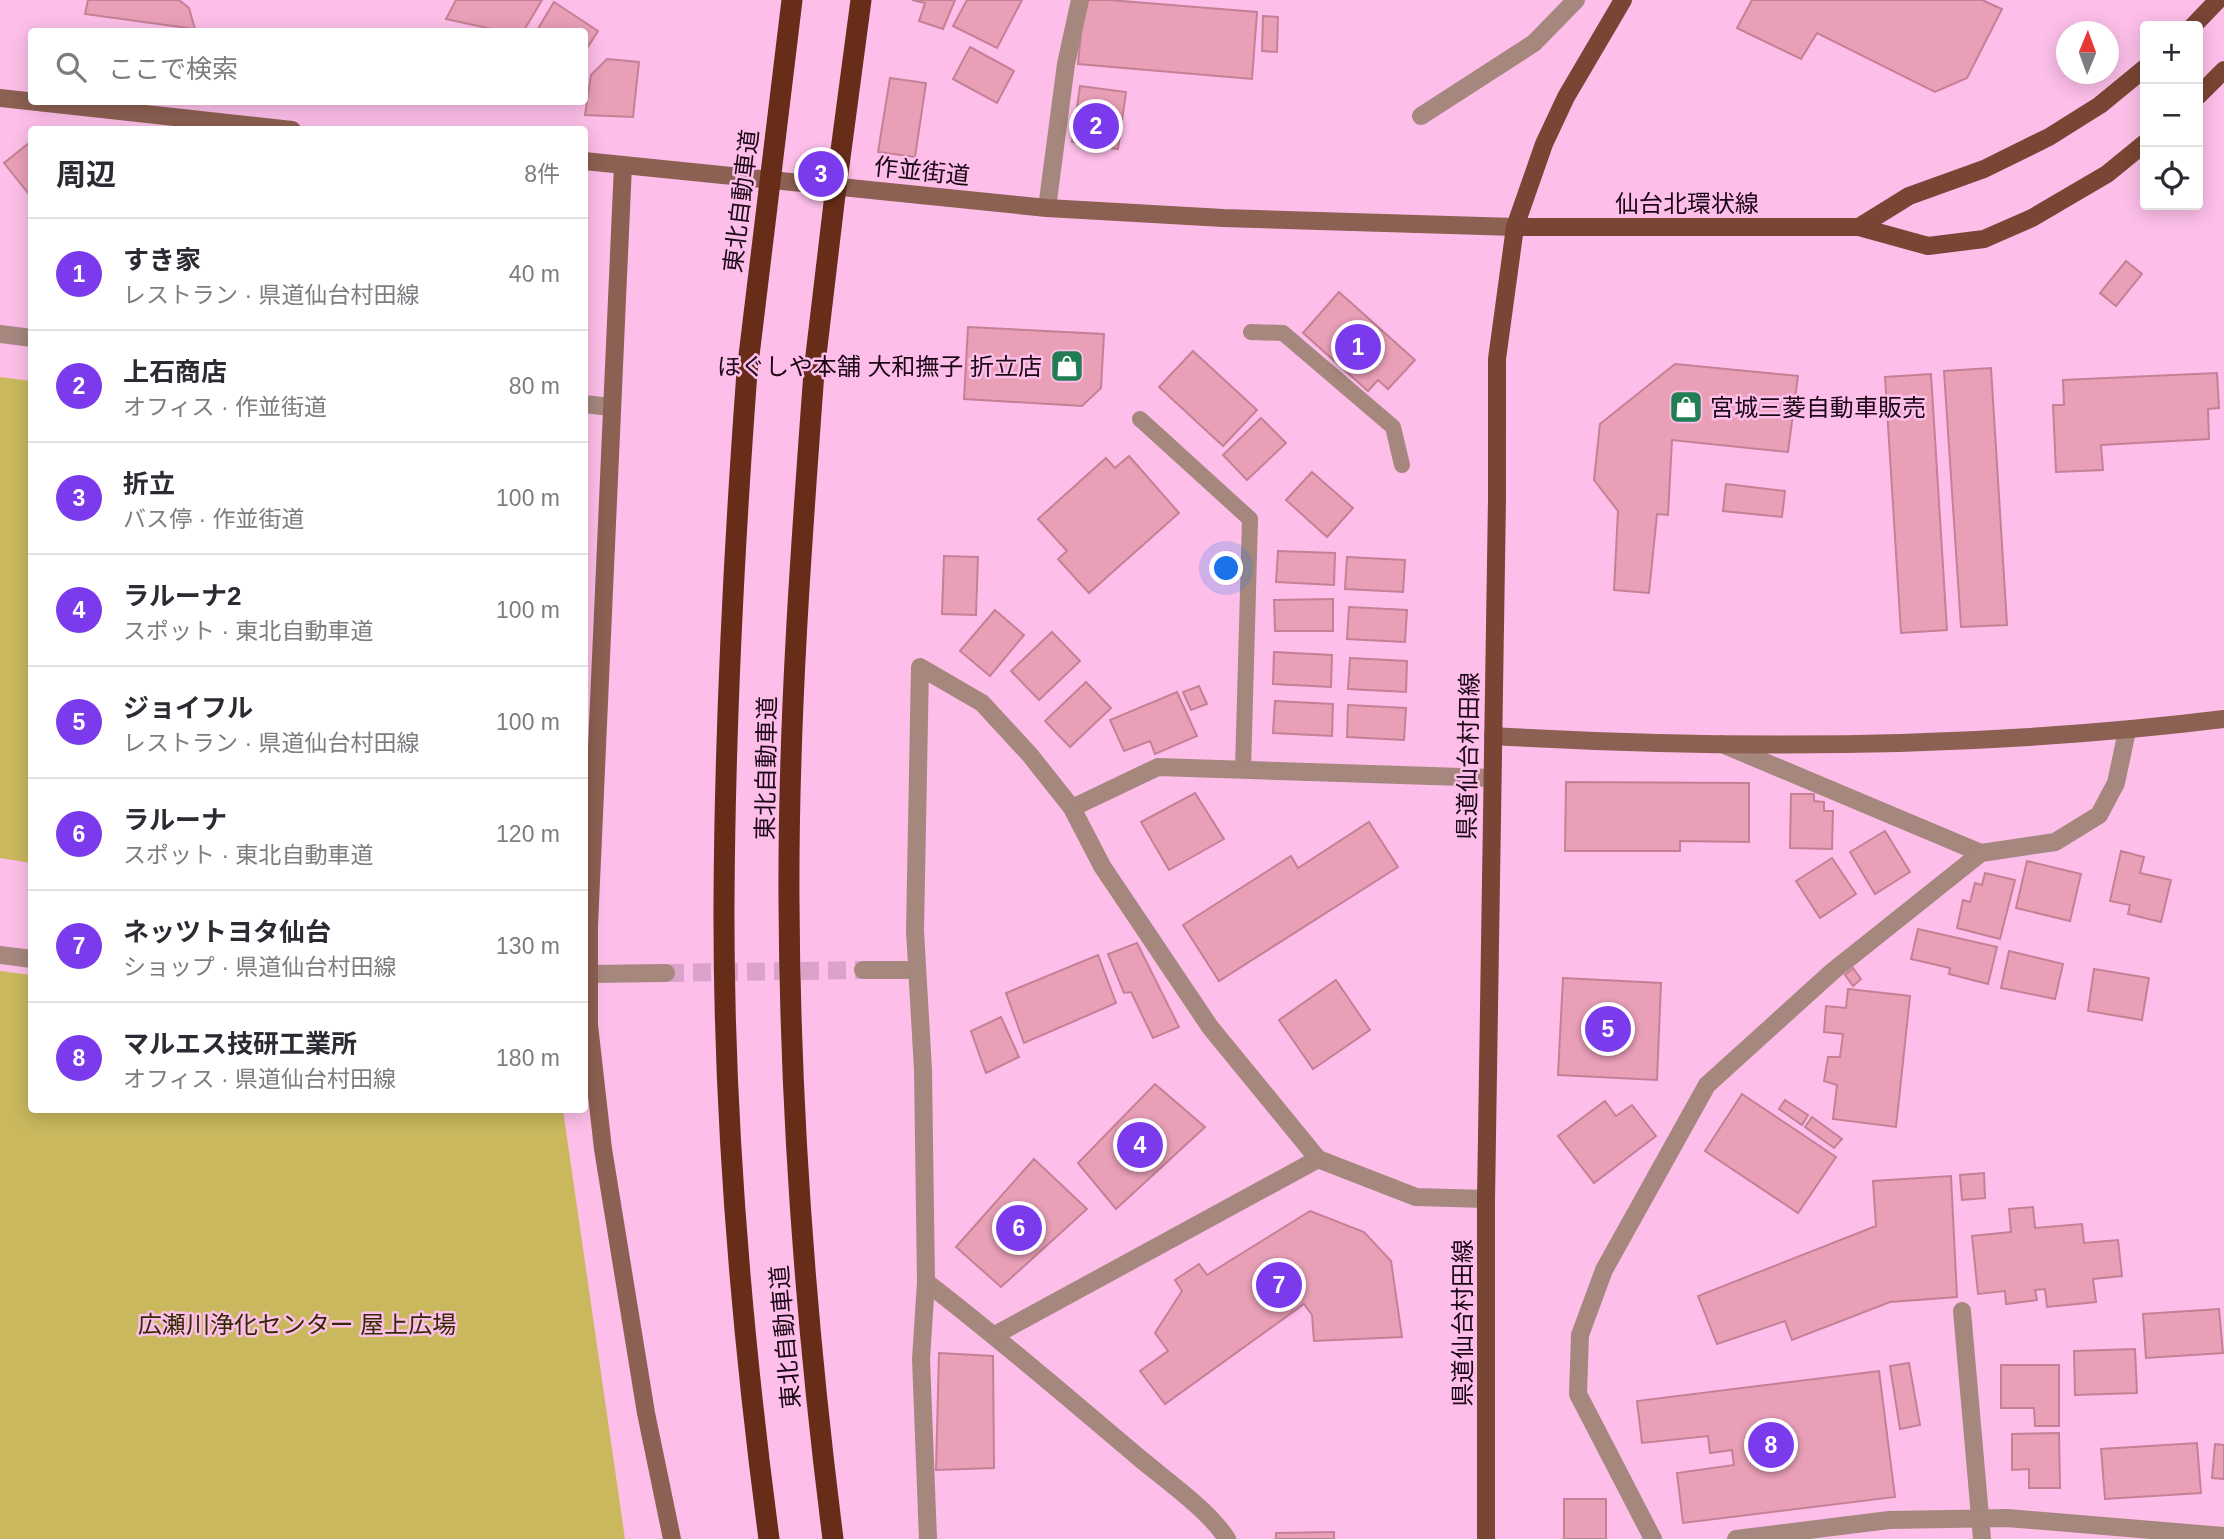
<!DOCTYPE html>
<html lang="ja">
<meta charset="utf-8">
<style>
:root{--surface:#fff;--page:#f2f2f3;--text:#2b2b33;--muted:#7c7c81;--line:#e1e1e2;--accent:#7c3aed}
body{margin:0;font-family:Arial,"Noto Sans JP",sans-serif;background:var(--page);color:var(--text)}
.controls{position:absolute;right:21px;top:21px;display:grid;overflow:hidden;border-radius:7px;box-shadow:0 4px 18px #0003}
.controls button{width:63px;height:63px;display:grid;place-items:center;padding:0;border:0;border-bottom:2px solid var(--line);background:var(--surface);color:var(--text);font:35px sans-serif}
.compass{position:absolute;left:2056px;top:21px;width:63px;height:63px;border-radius:50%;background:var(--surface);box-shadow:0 4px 18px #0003;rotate:1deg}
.you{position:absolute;left:1227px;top:569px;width:24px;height:24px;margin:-18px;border:5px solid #fff;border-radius:50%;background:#1a73e8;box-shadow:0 0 0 10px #1a73e833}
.badge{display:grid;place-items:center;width:46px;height:46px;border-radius:50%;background:var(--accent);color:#fff;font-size:23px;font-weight:700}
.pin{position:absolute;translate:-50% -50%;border:4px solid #fff;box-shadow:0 2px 7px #0006}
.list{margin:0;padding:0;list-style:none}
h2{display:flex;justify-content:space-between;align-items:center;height:91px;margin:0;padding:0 28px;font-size:30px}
h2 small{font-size:23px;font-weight:400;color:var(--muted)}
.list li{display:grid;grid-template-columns:46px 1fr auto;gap:21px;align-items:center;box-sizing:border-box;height:112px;padding:0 28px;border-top:2px solid var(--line)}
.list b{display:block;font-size:26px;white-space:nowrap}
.list p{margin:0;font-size:23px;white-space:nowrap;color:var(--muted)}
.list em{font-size:23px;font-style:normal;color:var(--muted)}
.icon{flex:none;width:38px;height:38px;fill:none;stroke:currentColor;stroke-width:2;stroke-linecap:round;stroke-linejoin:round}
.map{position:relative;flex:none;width:2224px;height:1539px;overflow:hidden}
.search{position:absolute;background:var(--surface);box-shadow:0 4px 18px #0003;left:28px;top:28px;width:560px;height:77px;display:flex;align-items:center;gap:18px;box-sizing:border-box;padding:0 24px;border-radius:7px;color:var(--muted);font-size:26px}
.panel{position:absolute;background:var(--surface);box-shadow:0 4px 18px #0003;left:28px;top:126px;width:560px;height:987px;border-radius:7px}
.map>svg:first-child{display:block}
</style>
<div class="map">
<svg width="2224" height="1539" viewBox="0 0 2224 1539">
<rect width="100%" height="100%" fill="#fdbfe9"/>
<g fill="#c9b85e">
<path d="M0 377 31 381V863L0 858Z"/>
<path d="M0 971 31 975 32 1110H563L625 1539H0Z"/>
</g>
<g fill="#e9a0b7" stroke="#c58096" stroke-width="2">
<path d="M88 0H179L189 8 195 29 85 14Z"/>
<path d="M456 0H542L523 32H506L446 19Z"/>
<path d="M912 0H955L943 29 919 21 925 3Z"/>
<path d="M967 0H1022L997 48 953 26Z"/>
<path d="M1084 0H1109L1257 12 1252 79 1078 64Z"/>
<path d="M1752 0H1982L2002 9 1967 78 1935 92 1817 33 1801 59 1737 28Z"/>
<path d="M554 2 598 31 584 53V32H536Z"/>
<path d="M1263 16 1278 17 1277 52 1262 51Z"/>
<path d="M970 47 1014 71 997 103 953 79Z"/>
<path d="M607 59 639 62 633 117 585 115 591 75Z"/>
<path d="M890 78 926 83 915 157 878 152Z"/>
<path d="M1080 86 1126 92 1118 149 1072 142Z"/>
<path d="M29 143 32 145V198L4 163Z"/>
<path d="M2126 261 2142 274 2116 306 2100 293Z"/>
<path d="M1339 292 1415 360 1388 389 1378 380 1368 391 1303 333Z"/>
<path d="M968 327 1104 334 1101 388 1082 406 964 399Z"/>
<path d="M1193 351 1257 410 1223 446 1159 387Z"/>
<path d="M1675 364 1798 376 1788 452 1672 440 1668 515 1657 514 1649 593 1614 590 1618 511 1594 480 1600 424Z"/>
<path d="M1991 368 2007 625 1961 627 1944 371Z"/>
<path d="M2217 373 2219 408 2208 409 2209 439 2101 445 2103 470 2056 472 2053 405H2064L2063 380Z"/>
<path d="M1931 374 1947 630 1901 633 1885 377Z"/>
<path d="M1261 418 1286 443 1247 480 1223 455Z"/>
<path d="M1129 456 1179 513 1089 593 1058 559 1067 551 1038 519 1106 458 1115 468Z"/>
<path d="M1312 472 1353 508 1327 537 1286 500Z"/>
<path d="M1726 484 1785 491 1782 517 1723 511Z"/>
<path d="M1278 551 1335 553 1334 585 1276 582Z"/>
<path d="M944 556 978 557 976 615 942 614Z"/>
<path d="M1347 557 1405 560 1403 592 1345 589Z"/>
<path d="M1333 599V631H1275L1274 600Z"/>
<path d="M1349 607 1407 610 1405 642 1347 639Z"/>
<path d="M995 610 1024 635 990 676 960 651Z"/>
<path d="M1052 632 1080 661 1039 700 1011 671Z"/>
<path d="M1274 652 1332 655 1331 687 1273 684Z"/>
<path d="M1350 658 1407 661 1406 692 1348 689Z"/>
<path d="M1086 682 1111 708 1070 747 1045 721Z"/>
<path d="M1199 686 1207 704 1191 710 1183 692Z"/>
<path d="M1177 692 1197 736 1155 754 1150 741 1124 751 1110 720Z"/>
<path d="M1275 701 1333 704 1332 736 1273 733Z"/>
<path d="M1348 705 1406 708 1404 740 1347 737Z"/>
<path d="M1566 782 1749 783V842L1680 841V851H1565Z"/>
<path d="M1195 793 1224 839 1169 870 1141 822Z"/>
<path d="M1791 794H1814V801L1824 802V811H1833L1832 849 1790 848Z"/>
<path d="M1369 822 1398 867 1219 981 1183 925 1291 856 1298 868Z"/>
<path d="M1885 831 1910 872 1875 894 1850 852Z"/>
<path d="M2121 851 2144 857 2140 873 2171 880 2161 922 2128 914 2130 905 2110 901Z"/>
<path d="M1832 858 1856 894 1820 918 1796 881Z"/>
<path d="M2027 861 2081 874 2070 921 2016 908Z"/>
<path d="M1985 873 2015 880 2000 939 1957 928 1963 900 1970 902 1975 883 1982 885Z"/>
<path d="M1918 929 1997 947 1988 984 1949 974 1950 968 1911 959Z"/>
<path d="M1137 943 1179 1027 1153 1038 1131 992 1124 993 1108 954Z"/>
<path d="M2009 951 2063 964 2055 999 2001 988Z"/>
<path d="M1098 955 1116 1003 1024 1043 1006 993Z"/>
<path d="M1853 968 1861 979 1853 986 1845 975Z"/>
<path d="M2094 969 2149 978 2142 1020 2088 1011Z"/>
<path d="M1563 978 1661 983 1657 1080 1558 1075Z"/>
<path d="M1336 980 1370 1030 1313 1069 1279 1020Z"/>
<path d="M1848 989 1910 996 1896 1127 1833 1119 1837 1085 1824 1081 1828 1057H1840L1843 1034 1824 1032 1826 1006 1846 1008Z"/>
<path d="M1001 1017 1019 1057 986 1073 971 1031Z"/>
<path d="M1155 1084 1205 1127 1116 1209 1078 1163Z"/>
<path d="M1742 1094 1836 1157 1798 1213 1705 1151Z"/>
<path d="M1785 1100 1808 1115 1802 1125 1779 1109Z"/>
<path d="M1605 1101 1616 1116 1632 1105 1656 1136 1594 1183 1558 1136Z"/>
<path d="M1812 1117 1842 1139 1834 1148 1805 1127Z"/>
<path d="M1034 1159 1087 1209 1001 1287 956 1247Z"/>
<path d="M1984 1173 1985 1198 1962 1200 1960 1175Z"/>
<path d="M1951 1176 1957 1297 1890 1302 1792 1340 1785 1321 1717 1344 1698 1296 1876 1226 1873 1181Z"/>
<path d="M2033 1207 2035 1228 2082 1224 2084 1243 2118 1240 2122 1276 2093 1279 2096 1302 2047 1307 2045 1289 2035 1290 2037 1300 2006 1304 2005 1291 1978 1294 1972 1236 2011 1232 2009 1209Z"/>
<path d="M1310 1211 1364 1232 1391 1261 1402 1337 1314 1341 1312 1315 1304 1304 1165 1404 1140 1371 1168 1351 1155 1333 1182 1291 1175 1280 1199 1264 1207 1275Z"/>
<path d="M2219 1309 2223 1353 2146 1358 2143 1314Z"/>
<path d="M2135 1349 2137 1393 2075 1395 2074 1351Z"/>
<path d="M939 1353 993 1356 994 1468 936 1470Z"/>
<path d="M1909 1363 1920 1425 1900 1429 1890 1366Z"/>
<path d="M2001 1365H2059V1426H2035L2034 1408H2001Z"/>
<path d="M1879 1371 1895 1497 1683 1523 1677 1473 1734 1465 1732 1450 1710 1453 1708 1436 1642 1443 1637 1401Z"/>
<path d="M2059 1433 2060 1488H2029V1469L2012 1470V1434Z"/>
<path d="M2197 1443 2201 1493 2105 1499 2101 1449Z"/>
<path d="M2215 1444 2224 1445V1479L2212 1478Z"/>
<rect x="1564" y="1499" width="42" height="40"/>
<path d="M1334 1532V1539H1276V1533Z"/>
</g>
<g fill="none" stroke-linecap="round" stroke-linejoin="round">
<path stroke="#dba3c9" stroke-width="18" stroke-dasharray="18 9" stroke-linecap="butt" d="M666 973 863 970"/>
<g stroke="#a5877d" stroke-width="16">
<path d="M1251 332 1283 333 1393 427 1402 465"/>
<path d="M1140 419 1250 519 1243 770"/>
</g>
<g stroke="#a5877d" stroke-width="18">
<path d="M1421 116 1534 43 1576 0"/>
<path d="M1047 208 1066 64 1080 0"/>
<path d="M0 334 32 338"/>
<path d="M584 404 611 407"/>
<path d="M1722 744 1981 853"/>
<path d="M1072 808 1158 767 1492 778"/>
<path d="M0 955 32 959"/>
<path d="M863 970H917"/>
<path d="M589 974 666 973"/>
<path d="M926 1282C999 1338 1067 1397 1137 1456 1164 1479 1209 1510 1227 1539"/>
<path d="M1962 1311 1982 1539"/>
<path d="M995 1335 1318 1159 1416 1197 1486 1199"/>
<path d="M928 1539 921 1359 926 1282 923 1070 915 931 920 667 982 703 1030 755 1072 808 1102 866 1210 1027 1318 1159"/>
<path d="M1653 1539 1578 1394 1580 1335 1604 1270 1707 1085 1833 971 1981 853 2055 842 2099 815 2116 783 2127 731"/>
<path d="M1736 1539 1889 1520 2007 1518 2224 1536"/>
</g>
<g stroke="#8c6052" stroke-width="18">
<path d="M0 98 292 130"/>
<path d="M584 161 1047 208 1223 218 1515 227"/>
<path d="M623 165 589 926V1025L603 1149 646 1413 672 1539"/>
<path d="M1493 736C1737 750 1982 749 2224 719"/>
</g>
<g stroke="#794534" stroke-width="18">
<path d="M2193 26 2218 0"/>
<path d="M2198 96 2224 70"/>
<path d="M1515 227H1859L1928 246 1984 239 2032 218 2107 174 2145 143"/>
<path d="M1859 227 1909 196 1984 169 2049 137 2100 105 2145 68"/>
<path d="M1486 1539V1199L1497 499V359L1515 227 1544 144 1566 97 1623 0"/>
</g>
<g stroke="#672d19" stroke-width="21">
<path d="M747 372C734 548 725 724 724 901 723 1113 741 1328 769 1539"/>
<path d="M814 372C801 548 788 724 789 900 790 1114 806 1327 833 1539"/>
</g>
<g stroke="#672d19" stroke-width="21">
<path d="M747 372 792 0"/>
<path d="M814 372 834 203 861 0"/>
</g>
</g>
<defs>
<symbol id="shop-square" viewBox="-11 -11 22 22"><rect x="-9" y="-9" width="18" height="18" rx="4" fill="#217d53" stroke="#fdbfe9"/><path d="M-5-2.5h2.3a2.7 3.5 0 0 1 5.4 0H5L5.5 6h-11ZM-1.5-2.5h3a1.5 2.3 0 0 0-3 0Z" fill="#fff"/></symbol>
</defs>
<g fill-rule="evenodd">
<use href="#shop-square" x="1048" y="347" width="38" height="38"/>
<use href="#shop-square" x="1667" y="388" width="38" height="38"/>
</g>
<g text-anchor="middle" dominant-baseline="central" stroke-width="5" stroke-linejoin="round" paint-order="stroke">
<g font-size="24" fill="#1b0716" stroke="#fdbfe9">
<text transform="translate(922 171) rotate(6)">作並街道</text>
<text transform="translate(741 201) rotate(-83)">東北自動車道</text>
<text x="1687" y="203">仙台北環状線</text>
<text transform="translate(1468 756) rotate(-89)">県道仙台村田線</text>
<text transform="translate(766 768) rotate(-89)">東北自動車道</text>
<text transform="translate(1462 1323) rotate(-90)">県道仙台村田線</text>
<text transform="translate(785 1337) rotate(-95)">東北自動車道</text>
</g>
<g font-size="24" fill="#1b0716" stroke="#fdbfe9" text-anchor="end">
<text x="1042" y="366">ほぐしや本舗 大和撫子 折立店</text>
<text x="1710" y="407" text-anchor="start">宮城三菱自動車販売</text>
</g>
<g font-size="24" fill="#332b00" stroke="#fdbfe9">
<text x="297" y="1324">広瀬川浄化センター 屋上広場</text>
</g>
</g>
</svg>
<div class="controls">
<button>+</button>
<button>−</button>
<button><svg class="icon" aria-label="locate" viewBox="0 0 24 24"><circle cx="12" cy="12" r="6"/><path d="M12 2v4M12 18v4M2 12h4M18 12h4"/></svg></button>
</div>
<svg class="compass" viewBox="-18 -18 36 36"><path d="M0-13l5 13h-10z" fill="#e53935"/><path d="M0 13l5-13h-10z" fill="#7c7c81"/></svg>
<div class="you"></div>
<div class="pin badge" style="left:1358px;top:347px">1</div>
<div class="pin badge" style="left:1096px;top:126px">2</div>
<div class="pin badge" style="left:821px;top:174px">3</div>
<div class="pin badge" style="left:1140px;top:1145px">4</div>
<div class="pin badge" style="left:1608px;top:1029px">5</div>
<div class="pin badge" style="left:1019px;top:1228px">6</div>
<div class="pin badge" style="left:1279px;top:1285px">7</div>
<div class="pin badge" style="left:1771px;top:1445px">8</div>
<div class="search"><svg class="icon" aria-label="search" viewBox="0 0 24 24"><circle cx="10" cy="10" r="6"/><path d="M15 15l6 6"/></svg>ここで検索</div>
<section class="panel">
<h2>周辺<small>8件</small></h2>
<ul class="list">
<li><span class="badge">1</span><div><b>すき家</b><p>レストラン · 県道仙台村田線</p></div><em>40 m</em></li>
<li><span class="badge">2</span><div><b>上石商店</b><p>オフィス · 作並街道</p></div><em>80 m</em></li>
<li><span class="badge">3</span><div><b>折立</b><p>バス停 · 作並街道</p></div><em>100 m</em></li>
<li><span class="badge">4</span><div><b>ラルーナ2</b><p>スポット · 東北自動車道</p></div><em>100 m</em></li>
<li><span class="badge">5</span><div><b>ジョイフル</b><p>レストラン · 県道仙台村田線</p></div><em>100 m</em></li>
<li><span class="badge">6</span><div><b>ラルーナ</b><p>スポット · 東北自動車道</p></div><em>120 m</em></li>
<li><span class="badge">7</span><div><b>ネッツトヨタ仙台</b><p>ショップ · 県道仙台村田線</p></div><em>130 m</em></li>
<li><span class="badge">8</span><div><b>マルエス技研工業所</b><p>オフィス · 県道仙台村田線</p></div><em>180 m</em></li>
</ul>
</section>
</div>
